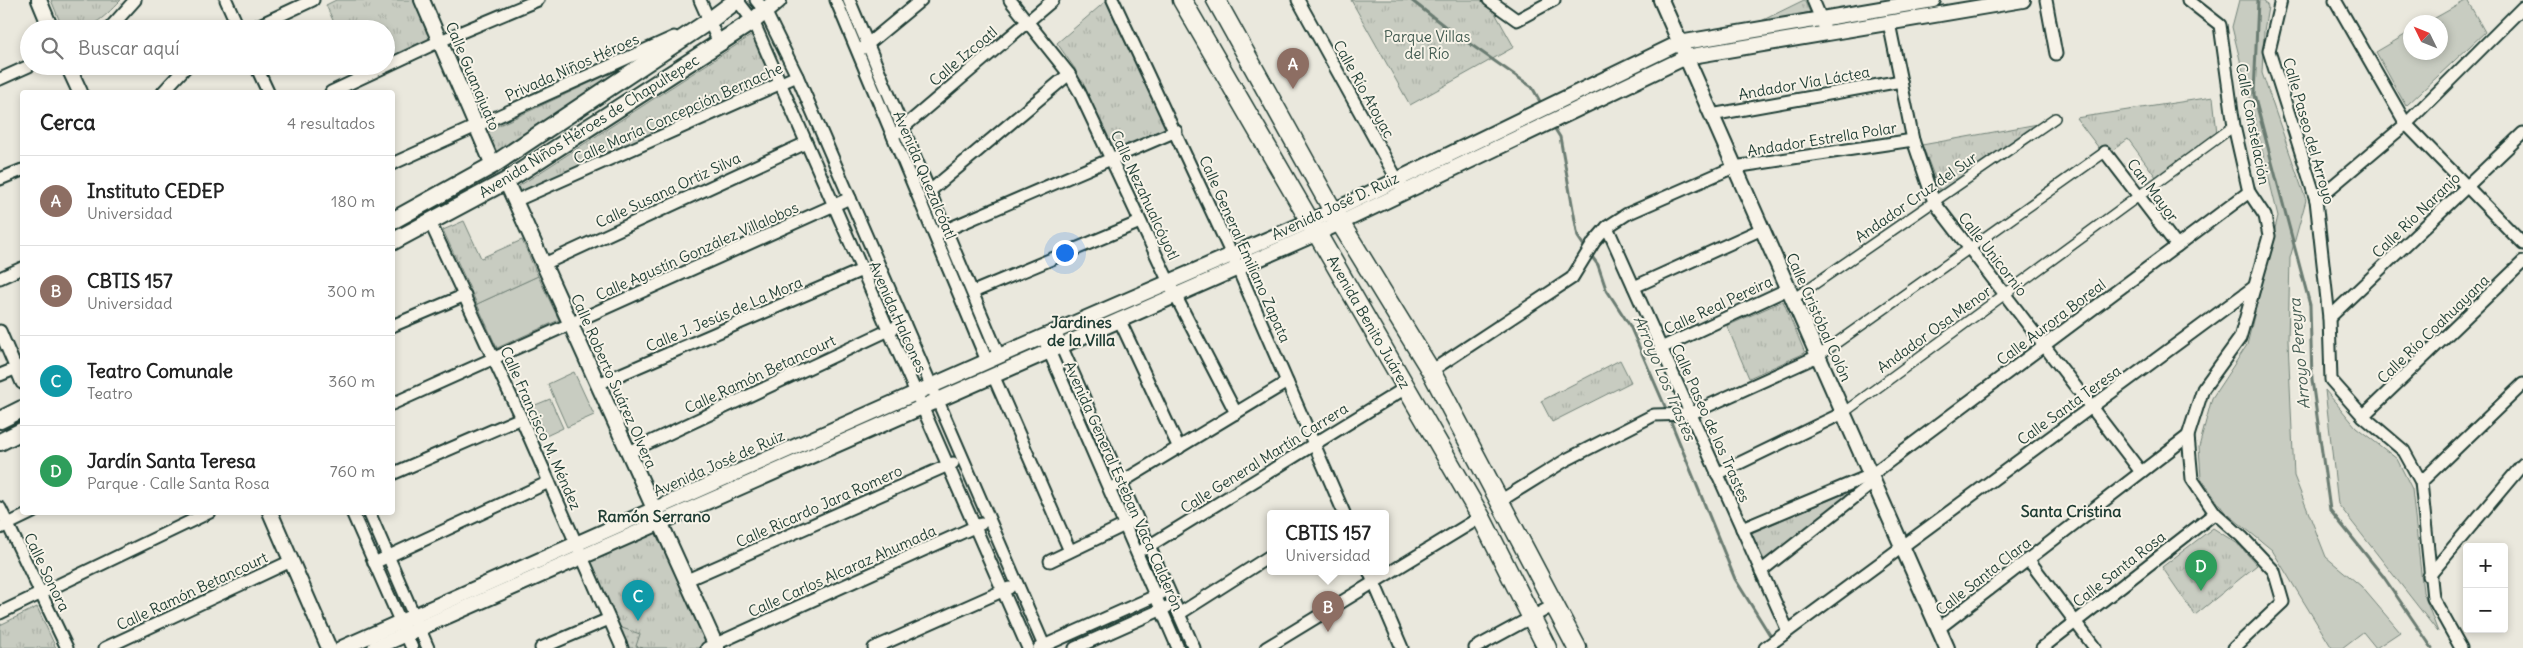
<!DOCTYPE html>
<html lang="es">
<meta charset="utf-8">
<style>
:root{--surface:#fff;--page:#f6f6f6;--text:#222;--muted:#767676;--line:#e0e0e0;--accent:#1f6fb2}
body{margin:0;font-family:Delius,sans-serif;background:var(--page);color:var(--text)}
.controls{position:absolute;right:15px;bottom:15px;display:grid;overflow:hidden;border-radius:5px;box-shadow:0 2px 8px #0003}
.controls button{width:45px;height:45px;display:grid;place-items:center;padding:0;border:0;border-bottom:1px solid var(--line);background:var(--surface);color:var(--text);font:25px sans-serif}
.compass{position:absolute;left:2403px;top:15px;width:45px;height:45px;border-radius:50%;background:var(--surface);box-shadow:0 2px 8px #0003;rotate:313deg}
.you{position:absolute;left:1064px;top:252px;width:18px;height:18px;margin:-12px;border:4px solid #fff;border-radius:50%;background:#1a73e8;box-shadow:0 0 0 8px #1a73e833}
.badge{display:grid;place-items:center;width:32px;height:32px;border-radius:50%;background:var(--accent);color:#fff;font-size:16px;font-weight:700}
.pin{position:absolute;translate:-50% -41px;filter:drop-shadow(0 1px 2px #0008)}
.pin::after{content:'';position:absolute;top:26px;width:18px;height:15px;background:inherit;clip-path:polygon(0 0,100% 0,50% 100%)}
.popup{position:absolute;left:1267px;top:510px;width:122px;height:65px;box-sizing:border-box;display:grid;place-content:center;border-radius:5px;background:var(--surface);filter:drop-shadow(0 1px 4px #0005);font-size:16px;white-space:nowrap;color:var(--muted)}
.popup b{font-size:19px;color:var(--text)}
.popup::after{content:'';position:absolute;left:50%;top:100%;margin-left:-10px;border:10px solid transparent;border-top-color:var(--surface)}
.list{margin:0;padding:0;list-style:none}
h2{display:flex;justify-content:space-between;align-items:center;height:65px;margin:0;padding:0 20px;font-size:21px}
h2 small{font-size:16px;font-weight:400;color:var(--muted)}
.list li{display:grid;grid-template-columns:32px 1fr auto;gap:15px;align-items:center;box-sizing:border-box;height:90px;padding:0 20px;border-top:1px solid var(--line)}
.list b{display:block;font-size:19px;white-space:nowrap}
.list p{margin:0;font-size:16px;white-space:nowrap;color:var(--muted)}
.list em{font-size:16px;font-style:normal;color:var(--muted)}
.icon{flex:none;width:28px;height:28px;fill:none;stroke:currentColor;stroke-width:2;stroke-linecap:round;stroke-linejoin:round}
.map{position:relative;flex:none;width:2523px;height:648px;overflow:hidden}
.search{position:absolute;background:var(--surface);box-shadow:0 2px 8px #0003;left:20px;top:20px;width:375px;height:55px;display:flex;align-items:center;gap:12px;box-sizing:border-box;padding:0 18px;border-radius:28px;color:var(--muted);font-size:19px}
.panel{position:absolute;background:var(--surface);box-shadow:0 2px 8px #0003;left:20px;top:90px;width:375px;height:425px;border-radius:5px}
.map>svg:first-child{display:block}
</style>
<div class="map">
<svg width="2523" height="648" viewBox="0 0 2523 648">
<defs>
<pattern id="park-tufts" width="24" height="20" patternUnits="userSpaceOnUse" patternTransform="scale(1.25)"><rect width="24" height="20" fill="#c8ccc1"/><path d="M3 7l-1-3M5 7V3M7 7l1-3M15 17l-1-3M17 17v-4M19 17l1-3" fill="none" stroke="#abb0a6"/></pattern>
<pattern id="garden-dots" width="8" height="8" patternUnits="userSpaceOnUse" patternTransform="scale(1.25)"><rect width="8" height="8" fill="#c8ccc1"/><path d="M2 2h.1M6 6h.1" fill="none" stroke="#abb0a6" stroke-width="1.8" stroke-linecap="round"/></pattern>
</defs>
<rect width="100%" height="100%" fill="#eae8dd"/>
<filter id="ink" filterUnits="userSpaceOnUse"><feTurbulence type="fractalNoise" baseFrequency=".02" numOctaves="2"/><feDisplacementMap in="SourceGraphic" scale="10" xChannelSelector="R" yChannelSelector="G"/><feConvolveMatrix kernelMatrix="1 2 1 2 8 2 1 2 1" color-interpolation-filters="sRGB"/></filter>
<g filter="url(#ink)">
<g fill="#c8ccc1" stroke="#74847a">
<path d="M2239 0H2264L2268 7 2264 31 2262 73 2306 200 2290 258 2288 340 2294 476 2326 557 2361 586 2400 632 2376 648 2363 632 2342 648H2332L2272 550 2224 511 2201 478 2199 447 2212 398 2247 345 2278 216 2232 27Z"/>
<path d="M2467 0 2485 32 2406 106 2376 52 2410 32V52H2440V22H2428Z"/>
<path d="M538 276 559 320 497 348 477 304Z"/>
<path d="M574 372 594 415 567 427 548 384Z"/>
<path d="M2325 390 2356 427 2397 459 2412 489 2423 592 2438 632 2338 504Z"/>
<path d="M550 399 563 428 546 436 533 406Z"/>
</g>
<g fill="url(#park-tufts)" stroke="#74847a">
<path d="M51 0H121C100 21 94 29 63 29Z"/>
<path d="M336 0H413L431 41 386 60V29H337L326 5Z"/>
<path d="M1351 0H1484L1490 4 1514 47 1410 105Z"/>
<path d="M1804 0 1810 12 1751 26Z"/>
<path d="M1106 1 1171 129 1116 154 1075 69 1057 43Z"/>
<path d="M752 35 773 80 519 194 516 188Z"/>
<path d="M646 57 494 158 482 133Z"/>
<path d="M2213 97 2217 133 2156 177 2128 139 2105 156 2076 118Z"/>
<path d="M2038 124 1940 191 1922 145Z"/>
<path d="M464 221 481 258 522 240 538 276 477 304 443 230Z"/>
<path d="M1783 301 1805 353 1749 378 1727 326Z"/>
<path d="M1620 360 1631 382 1552 422 1541 401Z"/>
<path d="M1860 487 1762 562 1749 534Z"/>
<path d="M2213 528 2238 544 2257 565 2195 615 2162 567Z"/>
<path d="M658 530 707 645 701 648H626L588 561Z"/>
<path d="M37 607 56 648H0V625Z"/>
</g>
<path fill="url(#garden-dots)" stroke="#74847a" d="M619 627 640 634 636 646 643 648H628Z"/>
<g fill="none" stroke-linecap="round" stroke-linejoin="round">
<g stroke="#6a7c72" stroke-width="3">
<path d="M1411 0 1447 28 1532 87 1542 105"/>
<path d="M2258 0 2254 95 2310 305 2312 380 2330 510 2383 576 2432 648"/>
<path d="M1553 126 1560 137 1578 237 1586 249"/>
<path d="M1590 254 1598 265 1606 289 1630 326 1667 411"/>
<path d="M1669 417 1735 579 1778 648"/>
</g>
<defs>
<g id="pedestrian">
<path d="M1793 299 2055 118"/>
<path d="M1818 356 2105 152"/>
<path d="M1843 413 2234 126"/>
</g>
<g id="minor">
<path d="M226 0 239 29"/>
<path d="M700 0 719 43"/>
<path d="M737 0 753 21 1028 648"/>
<path d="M756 0 765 11 797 76 1045 648"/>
<path d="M836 0 987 361"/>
<path d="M849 0 999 356"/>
<path d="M1010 0 1069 74 1079 91 1175 295 1236 413"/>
<path d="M1113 0 1232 255 1344 513"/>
<path d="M1298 0 1404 192"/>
<path d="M1489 0 1517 20 1554 0"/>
<path d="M1813 0 1824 26"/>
<path d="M2046 0 2056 54"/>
<path d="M2188 0 2220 25 2234 126 2249 192 2265 216 2269 236 2240 338 2203 389 2188 436 2192 479 2215 513 2242 537 2274 571 2283 602 2234 648"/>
<path d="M2281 0 2269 51 2316 200 2329 318 2331 380 2363 416 2404 451 2421 482 2433 598 2461 648"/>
<path d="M2335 0 2406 124 2523 244"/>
<path d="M1889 23 1913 140 1934 202 2141 472"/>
<path d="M109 29 135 0"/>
<path d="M251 29 313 0"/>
<path d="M863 48 921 0"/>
<path d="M256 66 268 92"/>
<path d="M0 79 29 66"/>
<path d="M163 92 187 66"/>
<path d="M331 92 440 41 538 0"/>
<path d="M1711 115 1901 81"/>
<path d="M898 132 1053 0"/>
<path d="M2105 152 2177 246"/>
<path d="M392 164 674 37"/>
<path d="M0 179 22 170"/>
<path d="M930 191 1069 74"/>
<path d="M2316 200 2406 124 2523 7"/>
<path d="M515 201 797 76"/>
<path d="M430 222 521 418 622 648"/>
<path d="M1607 227 1788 631"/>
<path d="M939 233 1176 131"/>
<path d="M544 264 806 143"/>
<path d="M0 278 22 268"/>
<path d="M1634 287 1762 229"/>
<path d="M973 292 1140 222"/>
<path d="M2329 318 2523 133"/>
<path d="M1119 319 1179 448"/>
<path d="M392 326 465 295"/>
<path d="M0 331 22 383"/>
<path d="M1055 332 1194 648"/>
<path d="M1043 337 1178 648"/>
<path d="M1661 348 1788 289"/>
<path d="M1431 371 1572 278 1594 242 1607 227 1627 214 1734 167 1913 140"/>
<path d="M0 375 22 366"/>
<path d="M993 375 1070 551"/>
<path d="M598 384 862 270"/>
<path d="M392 404 850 198"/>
<path d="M2363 416 2523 262"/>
<path d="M629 452 904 323"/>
<path d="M392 474 521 418"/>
<path d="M1717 474 1843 413"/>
<path d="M2421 482 2523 384"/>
<path d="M1115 486 1287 382"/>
<path d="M1500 501 1566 460 1654 415 1690 414 1818 356"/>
<path d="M0 508 67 648"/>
<path d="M352 512 412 648"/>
<path d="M369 512 428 648"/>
<path d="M0 528 33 512"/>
<path d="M1742 529 1871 475 2249 192"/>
<path d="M1144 549 1407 387"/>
<path d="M2028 559 2095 648"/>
<path d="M1050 561 1131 522"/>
<path d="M374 563 549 482"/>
<path d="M1369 571 1402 648"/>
<path d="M1761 571 1874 482"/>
<path d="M2429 576 2523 464"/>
<path d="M687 580 953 463"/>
<path d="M0 613 210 512"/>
<path d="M1179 614 1270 556"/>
<path d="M1938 629 2188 436"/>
<path d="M105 648 291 561"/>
<path d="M541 648 609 619"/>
<path d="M707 648 981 524"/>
<path d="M874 648 1009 588"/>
<path d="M1039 648 1162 593"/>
<path d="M1075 648 1167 607"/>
<path d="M1266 648 1481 517"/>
<path d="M1475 648 1556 604"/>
<path d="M1765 648 2254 287"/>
<path d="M2042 648 2215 513"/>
</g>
<g id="tertiary">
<path d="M39 0 51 29"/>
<path d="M422 0 493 165"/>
<path d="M1661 0 1947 648"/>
<path d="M68 66 80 92"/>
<path d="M506 181 717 648"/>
<path d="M270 512 329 648"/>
<path d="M342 648 999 356 1333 211 1679 43 1933 0"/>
<path d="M375 648 1340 223 1686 57 2023 0"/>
</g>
<g id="secondary">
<path d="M392 221 493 165 709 21 737 0"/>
<path d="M392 242 506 181 753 21 778 0"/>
<path d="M0 420 22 409"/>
<path d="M0 442 22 431"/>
</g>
<g id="primary">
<path d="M1182 0 1481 517 1547 648"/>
<path d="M1216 0 1333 211 1431 371 1577 648"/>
</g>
</defs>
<use href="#pedestrian" stroke="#1f3d34" stroke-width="12"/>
<use href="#minor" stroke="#1f3d34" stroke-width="15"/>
<use href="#tertiary" stroke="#1f3d34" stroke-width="18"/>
<use href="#secondary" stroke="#1f3d34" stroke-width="20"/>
<use href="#primary" stroke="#1f3d34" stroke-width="21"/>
<use href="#pedestrian" stroke="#f7f3e8" stroke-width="9"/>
<use href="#minor" stroke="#f7f3e8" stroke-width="11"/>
<use href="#tertiary" stroke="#f7f3e8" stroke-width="14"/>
<use href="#secondary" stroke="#f7f3e8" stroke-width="16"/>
<use href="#primary" stroke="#f7f3e8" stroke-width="18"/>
</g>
</g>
<g text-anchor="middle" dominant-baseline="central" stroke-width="4" stroke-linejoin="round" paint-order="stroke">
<g font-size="15" fill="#415a50" stroke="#f7f3e8">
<text x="1427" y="36">Parque Villas<tspan x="1427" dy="17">del Río</tspan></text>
</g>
<g font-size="15" fill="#1f3d34" stroke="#f7f3e8">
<text transform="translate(963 56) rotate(-40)">Calle Izcoatl</text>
<text transform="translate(572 67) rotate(-24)">Privada Niños Héroes</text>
<text transform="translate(473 76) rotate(67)">Calle Guanajuato</text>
<text transform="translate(1804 83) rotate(-10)">Andador Vía Láctea</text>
<text transform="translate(1364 89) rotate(61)">Calle Río Atoyac</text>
<text transform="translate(678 113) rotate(-24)">Calle María Concepción Bernache</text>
<text transform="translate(2253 124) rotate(79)">Calle Constelación</text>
<text transform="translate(589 126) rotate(-32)">Avenida Niños Héroes de Chapultepec</text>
<text transform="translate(2309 131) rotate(74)">Calle Paseo del Arroyo</text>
<text transform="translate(1822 139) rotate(-9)">Andador Estrella Polar</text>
<text transform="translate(925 175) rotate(67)">Avenida Quezalcóatl</text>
<text transform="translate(668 190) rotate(-25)">Calle Susana Ortiz Silva</text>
<text transform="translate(2153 190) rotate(53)">Can Mayor</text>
<text transform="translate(1145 195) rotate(65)">Calle Nezahualcóyotl</text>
<text transform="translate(1916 197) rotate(-35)">Andador Cruz del Sur</text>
<text transform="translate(1335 206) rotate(-25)">Avenida José D. Ruiz</text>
<text transform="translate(2416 215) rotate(-44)">Calle Río Naranjo</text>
<text transform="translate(1245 249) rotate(66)">Calle General Emiliano Zapata</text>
<text transform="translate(697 251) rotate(-24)">Calle Agustín González Villalobos</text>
<text transform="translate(1993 254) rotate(52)">Calle Unicornio</text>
<text transform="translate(1718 305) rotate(-25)">Calle Real Pereira</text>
<text transform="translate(724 314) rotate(-23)">Calle J. Jesús de La Mora</text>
<text transform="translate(898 317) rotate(66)">Avenida Halcones</text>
<text transform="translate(1819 317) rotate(66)">Calle Cristóbal Colón</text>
<text transform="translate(1369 322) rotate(60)">Avenida Benito Juárez</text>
<text transform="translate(2051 322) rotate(-37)">Calle Aurora Boreal</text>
<text transform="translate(1934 329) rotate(-36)">Andador Osa Menor</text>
<text transform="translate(2433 329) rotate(-44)">Calle Río Coahuayana</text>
<text transform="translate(760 374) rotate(-25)">Calle Ramón Betancourt</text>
<text transform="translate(614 381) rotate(66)">Calle Roberto Suárez Olvera</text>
<text transform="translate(2069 405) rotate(-36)">Calle Santa Teresa</text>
<text transform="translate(1711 423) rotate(66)">Calle Paseo de los Trastes</text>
<text transform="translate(541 428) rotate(66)">Calle Francisco M. Méndez</text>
<text transform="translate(1264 458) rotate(-32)">Calle General Martín Carrera</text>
<text transform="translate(719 463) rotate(-24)">Avenida José de Ruiz</text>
<text transform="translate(1124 486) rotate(66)">Avenida General Esteban Vaca Calderón</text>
<text transform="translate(819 506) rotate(-24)">Calle Ricardo Jara Romero</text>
<text transform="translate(2119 569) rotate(-38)">Calle Santa Rosa</text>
<text transform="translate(842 571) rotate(-24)">Calle Carlos Alcaraz Ahumada</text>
<text transform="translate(47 572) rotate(64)">Calle Sonora</text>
<text transform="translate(1983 576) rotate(-38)">Calle Santa Clara</text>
<text transform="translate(192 591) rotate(-25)">Calle Ramón Betancourt</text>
</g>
<g font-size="16" font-weight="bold" fill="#1f3d34" stroke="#f7f3e8">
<text x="1081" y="322">Jardines<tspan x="1081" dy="18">de la Villa</tspan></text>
<text x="2071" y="511">Santa Cristina</text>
<text x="654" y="516">Ramón Serrano</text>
</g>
<g font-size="16" font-style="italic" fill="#445c53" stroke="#f7f3e8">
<text transform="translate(2299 354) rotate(-95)">Arroyo Pereyra</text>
<text transform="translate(1665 378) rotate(67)">Arroyo Los Trastes</text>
</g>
</g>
</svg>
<div class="controls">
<button>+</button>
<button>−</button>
</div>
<svg class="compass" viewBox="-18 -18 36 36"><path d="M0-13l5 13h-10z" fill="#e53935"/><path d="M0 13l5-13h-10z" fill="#767676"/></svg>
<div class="you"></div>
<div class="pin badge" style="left:1293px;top:89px;background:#8d6e63">A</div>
<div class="pin badge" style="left:1328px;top:632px;background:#8d6e63">B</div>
<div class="popup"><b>CBTIS 157</b>Universidad</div>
<div class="pin badge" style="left:638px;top:621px;background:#0f9aa8">C</div>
<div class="pin badge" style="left:2201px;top:591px;background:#2e9e5b">D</div>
<div class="search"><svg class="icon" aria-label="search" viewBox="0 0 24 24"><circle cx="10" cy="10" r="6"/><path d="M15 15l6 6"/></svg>Buscar aquí</div>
<section class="panel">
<h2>Cerca<small>4 resultados</small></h2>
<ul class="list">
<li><span class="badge" style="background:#8d6e63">A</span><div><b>Instituto CEDEP</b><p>Universidad</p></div><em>180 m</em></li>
<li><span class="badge" style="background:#8d6e63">B</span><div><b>CBTIS 157</b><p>Universidad</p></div><em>300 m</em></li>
<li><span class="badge" style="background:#0f9aa8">C</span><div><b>Teatro Comunale</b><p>Teatro</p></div><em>360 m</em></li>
<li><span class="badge" style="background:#2e9e5b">D</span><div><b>Jardín Santa Teresa</b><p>Parque · Calle Santa Rosa</p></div><em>760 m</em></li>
</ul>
</section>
</div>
